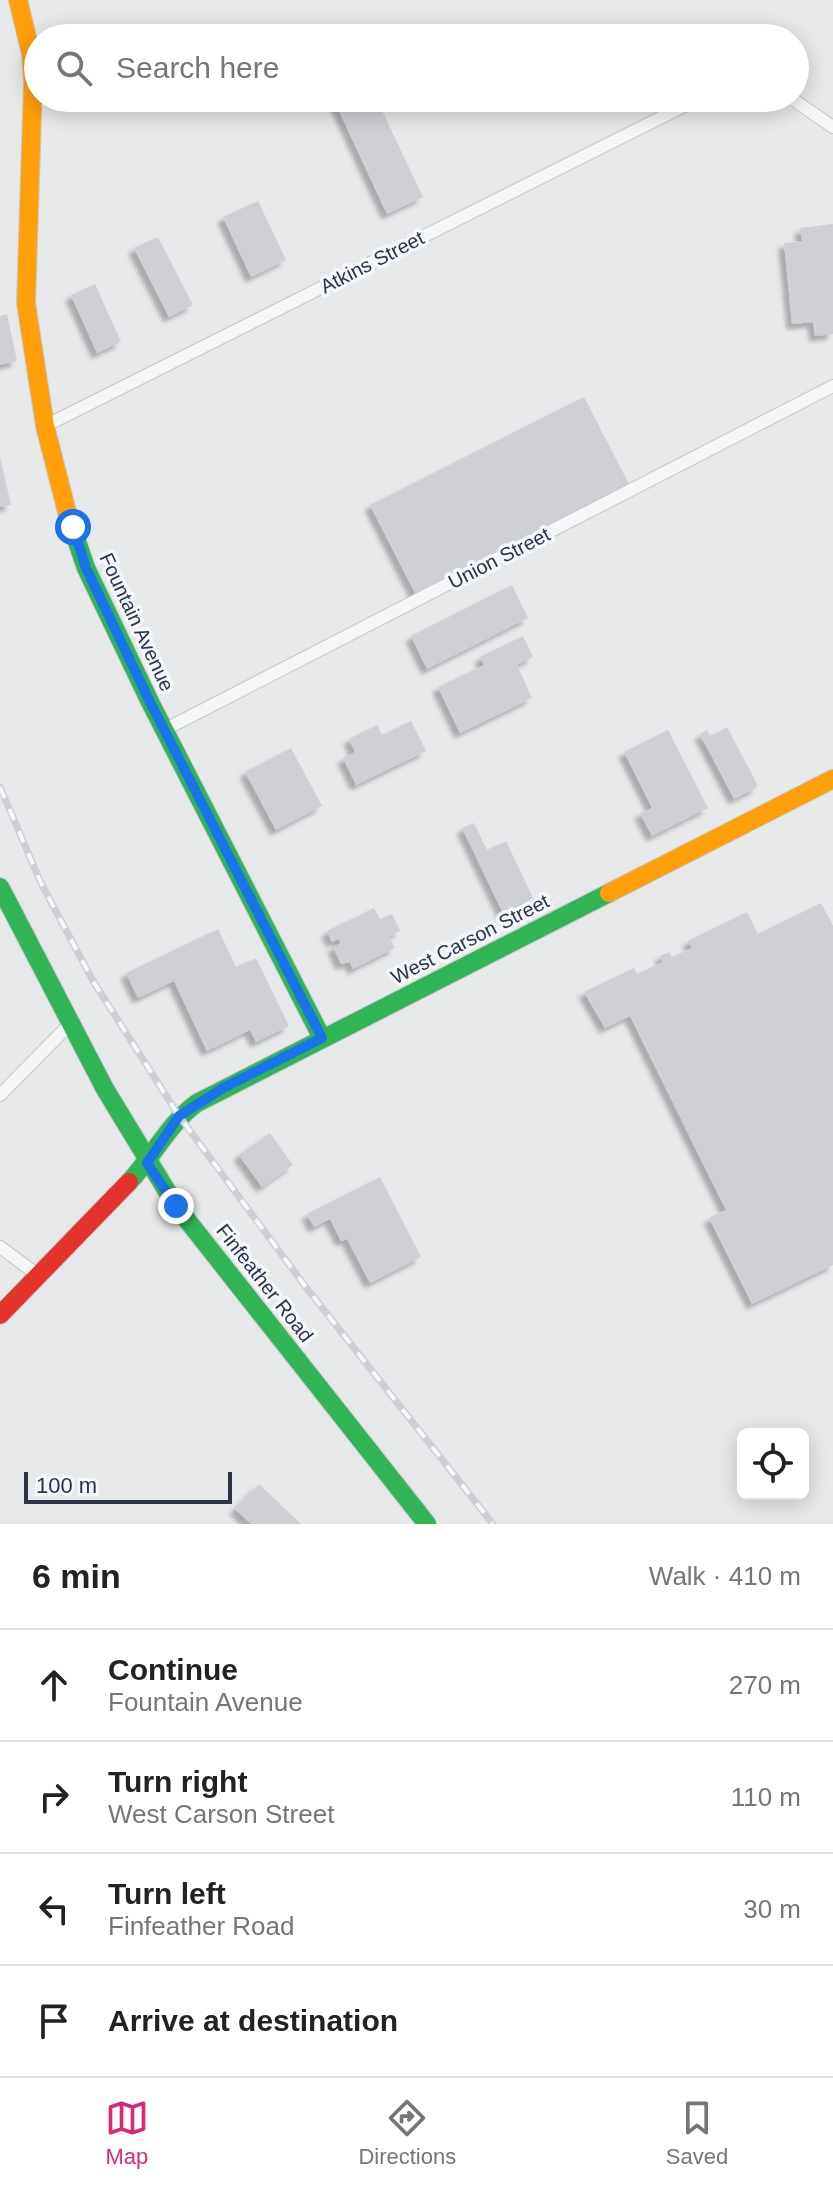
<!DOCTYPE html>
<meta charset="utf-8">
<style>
:root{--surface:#fff;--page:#f6f6f6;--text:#222;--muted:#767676;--line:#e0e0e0;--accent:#db2777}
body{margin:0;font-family:Arial,sans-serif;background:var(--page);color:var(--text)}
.controls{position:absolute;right:24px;bottom:24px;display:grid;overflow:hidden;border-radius:12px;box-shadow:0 4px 20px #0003}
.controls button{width:72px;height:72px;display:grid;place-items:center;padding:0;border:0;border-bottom:2px solid var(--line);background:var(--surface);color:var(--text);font:40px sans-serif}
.scale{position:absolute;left:24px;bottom:20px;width:208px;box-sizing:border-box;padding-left:8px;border:4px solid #2b3445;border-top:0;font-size:22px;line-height:28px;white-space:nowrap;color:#2b3445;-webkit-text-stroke:6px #f4f6f9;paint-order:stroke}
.stop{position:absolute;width:24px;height:24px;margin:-18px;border:6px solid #1a73e8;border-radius:50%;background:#fff}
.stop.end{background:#1a73e8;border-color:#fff;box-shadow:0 2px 8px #0008}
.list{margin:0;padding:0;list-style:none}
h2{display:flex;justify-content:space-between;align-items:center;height:104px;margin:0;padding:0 32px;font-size:34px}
h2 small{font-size:26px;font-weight:400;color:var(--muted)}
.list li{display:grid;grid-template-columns:52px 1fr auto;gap:24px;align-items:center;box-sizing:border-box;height:112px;padding:0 32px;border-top:2px solid var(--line)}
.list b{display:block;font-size:30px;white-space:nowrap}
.list p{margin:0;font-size:26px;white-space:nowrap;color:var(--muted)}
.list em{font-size:26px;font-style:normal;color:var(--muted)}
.icon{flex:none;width:44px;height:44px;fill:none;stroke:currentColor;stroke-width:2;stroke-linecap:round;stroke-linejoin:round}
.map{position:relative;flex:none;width:833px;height:1524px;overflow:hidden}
.search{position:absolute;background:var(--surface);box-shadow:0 4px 20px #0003;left:24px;right:24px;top:24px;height:88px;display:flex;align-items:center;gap:20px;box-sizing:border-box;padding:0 28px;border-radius:44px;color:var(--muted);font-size:30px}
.sheet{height:552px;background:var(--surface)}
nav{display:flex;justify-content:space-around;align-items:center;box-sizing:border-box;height:112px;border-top:2px solid var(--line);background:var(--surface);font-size:22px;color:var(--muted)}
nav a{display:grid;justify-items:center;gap:4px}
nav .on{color:var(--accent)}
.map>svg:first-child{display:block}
</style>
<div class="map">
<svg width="833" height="1524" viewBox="0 0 833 1524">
<defs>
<filter id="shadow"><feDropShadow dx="-5.5" dy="5.5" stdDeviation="2" flood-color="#0004"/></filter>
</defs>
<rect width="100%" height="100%" fill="#e6e8ea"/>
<g fill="#ced0d3" filter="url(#shadow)">
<path d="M333 98H376L423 197 387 214Z"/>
<path d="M258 201 286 260 251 277 223 217Z"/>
<path d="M833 224V334L815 336 813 322 792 324 784 243 802 241 800 228Z"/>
<path d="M158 237 193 305 169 317 134 248Z"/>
<path d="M95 284 121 342 97 353 71 295Z"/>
<path d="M7 314 17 361 0 365V316Z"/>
<path d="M584 397 631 488 417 597 370 505Z"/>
<path d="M0 457 11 505 0 507Z"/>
<path d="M512 585 528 618 427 669 411 636Z"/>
<path d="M523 636 533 657 517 665 532 698 460 733 438 687 484 665 480 657Z"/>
<path d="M411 721 426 751 356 785 343 758 355 752 349 739 377 725 382 735Z"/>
<path d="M727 727 757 784 756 788 734 799 700 734 707 730 710 736Z"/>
<path d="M668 730 708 808 652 836 640 813 652 808 624 752Z"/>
<path d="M291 748 322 806 276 830 245 772Z"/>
<path d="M474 823 487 850 506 841 533 898 503 913 462 828Z"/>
<path d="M821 903 833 926V1265L752 1304 709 1218 726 1210 630 1016 605 1028 584 992 634 968 637 974 663 962 660 956 669 952 672 957 692 948 688 941 747 912 758 934Z"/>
<path d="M374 908 380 919 392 914 400 931 389 936 395 948 353 969 350 962 341 964 333 947 341 943 338 939 332 942 327 931Z"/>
<path d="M218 929 236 967 256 958 289 1026 256 1042 250 1030 207 1051 174 981 138 998 126 973Z"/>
<path d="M270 1133 293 1165 262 1187 239 1155Z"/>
<path d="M380 1177 421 1257 370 1283 347 1239 341 1241 330 1219 314 1227 307 1214Z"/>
<path d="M259 1484 301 1524H251L235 1509Z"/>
</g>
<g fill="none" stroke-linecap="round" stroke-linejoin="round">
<defs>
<g id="street">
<path d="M791 98 833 127"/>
<path d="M45 426 700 98"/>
<path d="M164 730 833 386"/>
<path d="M0 1095 69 1025"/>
<path d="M0 1247 38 1275"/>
</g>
<g id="fast">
<path d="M67 512 86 568 150 702 322 1038"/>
<path d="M0 887 105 1089 176 1206 427 1524"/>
<path d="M129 1182C153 1157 168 1124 197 1103L609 893"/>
</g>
<g id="slow">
<path d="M18 0 31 54 33 83 26 303 45 426 67 512"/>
<path d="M609 893 833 779"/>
</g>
<path id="jam" d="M0 1315 129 1182"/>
</defs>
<use href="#street" stroke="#c4c6c8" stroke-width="14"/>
<use href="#fast" stroke="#c4c6c8" stroke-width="20"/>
<use href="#slow" stroke="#c4c6c8" stroke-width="20"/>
<use href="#jam" stroke="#c4c6c8" stroke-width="20"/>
<use href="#street" stroke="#f5f6f7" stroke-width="12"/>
<use href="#fast" stroke="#30b455" stroke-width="18"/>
<use href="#slow" stroke="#ff9f0a" stroke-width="18"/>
<use href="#jam" stroke="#e5322d" stroke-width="18"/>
<defs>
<path id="rail" d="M0 787 41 883 93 981 179 1116 305 1286 493 1524"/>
</defs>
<use href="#rail" stroke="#cecfd2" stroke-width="7"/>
<use href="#rail" stroke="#f4f6f9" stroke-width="4" stroke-dasharray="12" stroke-linecap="butt"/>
</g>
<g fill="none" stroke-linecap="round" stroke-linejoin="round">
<path stroke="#1a73e8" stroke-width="10" d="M73 527 86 568 150 702 322 1038 223 1088 179 1116 147 1163 176 1206"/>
</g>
<g text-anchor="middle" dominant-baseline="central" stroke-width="7" stroke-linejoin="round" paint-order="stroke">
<g font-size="20" fill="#2b3445" stroke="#f4f6f9">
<text transform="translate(372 262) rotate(-27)">Atkins Street</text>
<text transform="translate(499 558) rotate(-27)">Union Street</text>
<text transform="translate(137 622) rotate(65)">Fountain Avenue</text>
<text transform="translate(470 939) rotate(-27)">West Carson Street</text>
<text transform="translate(265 1283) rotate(52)">Finfeather Road</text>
</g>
</g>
</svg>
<div class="controls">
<button><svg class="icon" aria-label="locate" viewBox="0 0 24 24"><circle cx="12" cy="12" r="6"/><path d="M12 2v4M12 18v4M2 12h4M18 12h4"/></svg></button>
</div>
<div class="scale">100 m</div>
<div class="stop" style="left:73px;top:527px"></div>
<div class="stop end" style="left:176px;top:1206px"></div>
<div class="search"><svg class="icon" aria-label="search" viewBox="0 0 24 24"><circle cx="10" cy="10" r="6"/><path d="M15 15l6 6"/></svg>Search here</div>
</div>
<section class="sheet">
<h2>6 min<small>Walk · 410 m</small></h2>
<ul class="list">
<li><svg class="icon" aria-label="ahead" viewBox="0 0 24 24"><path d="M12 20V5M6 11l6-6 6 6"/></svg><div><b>Continue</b><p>Fountain Avenue</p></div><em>270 m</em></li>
<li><svg class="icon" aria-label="right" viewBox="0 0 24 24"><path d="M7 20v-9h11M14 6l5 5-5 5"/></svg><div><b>Turn right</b><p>West Carson Street</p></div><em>110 m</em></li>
<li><svg class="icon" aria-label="left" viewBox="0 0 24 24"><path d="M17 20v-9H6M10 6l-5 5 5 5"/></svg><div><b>Turn left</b><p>Finfeather Road</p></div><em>30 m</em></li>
<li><svg class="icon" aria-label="arrive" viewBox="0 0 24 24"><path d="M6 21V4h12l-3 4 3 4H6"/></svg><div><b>Arrive at destination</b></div></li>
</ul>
</section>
<nav>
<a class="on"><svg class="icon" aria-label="map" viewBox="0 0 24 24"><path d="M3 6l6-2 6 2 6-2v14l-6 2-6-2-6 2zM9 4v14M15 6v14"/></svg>Map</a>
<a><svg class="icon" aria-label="directions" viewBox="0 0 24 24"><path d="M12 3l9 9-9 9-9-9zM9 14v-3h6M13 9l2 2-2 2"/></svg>Directions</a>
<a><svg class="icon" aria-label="saved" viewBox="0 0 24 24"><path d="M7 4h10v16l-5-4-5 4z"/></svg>Saved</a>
</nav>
